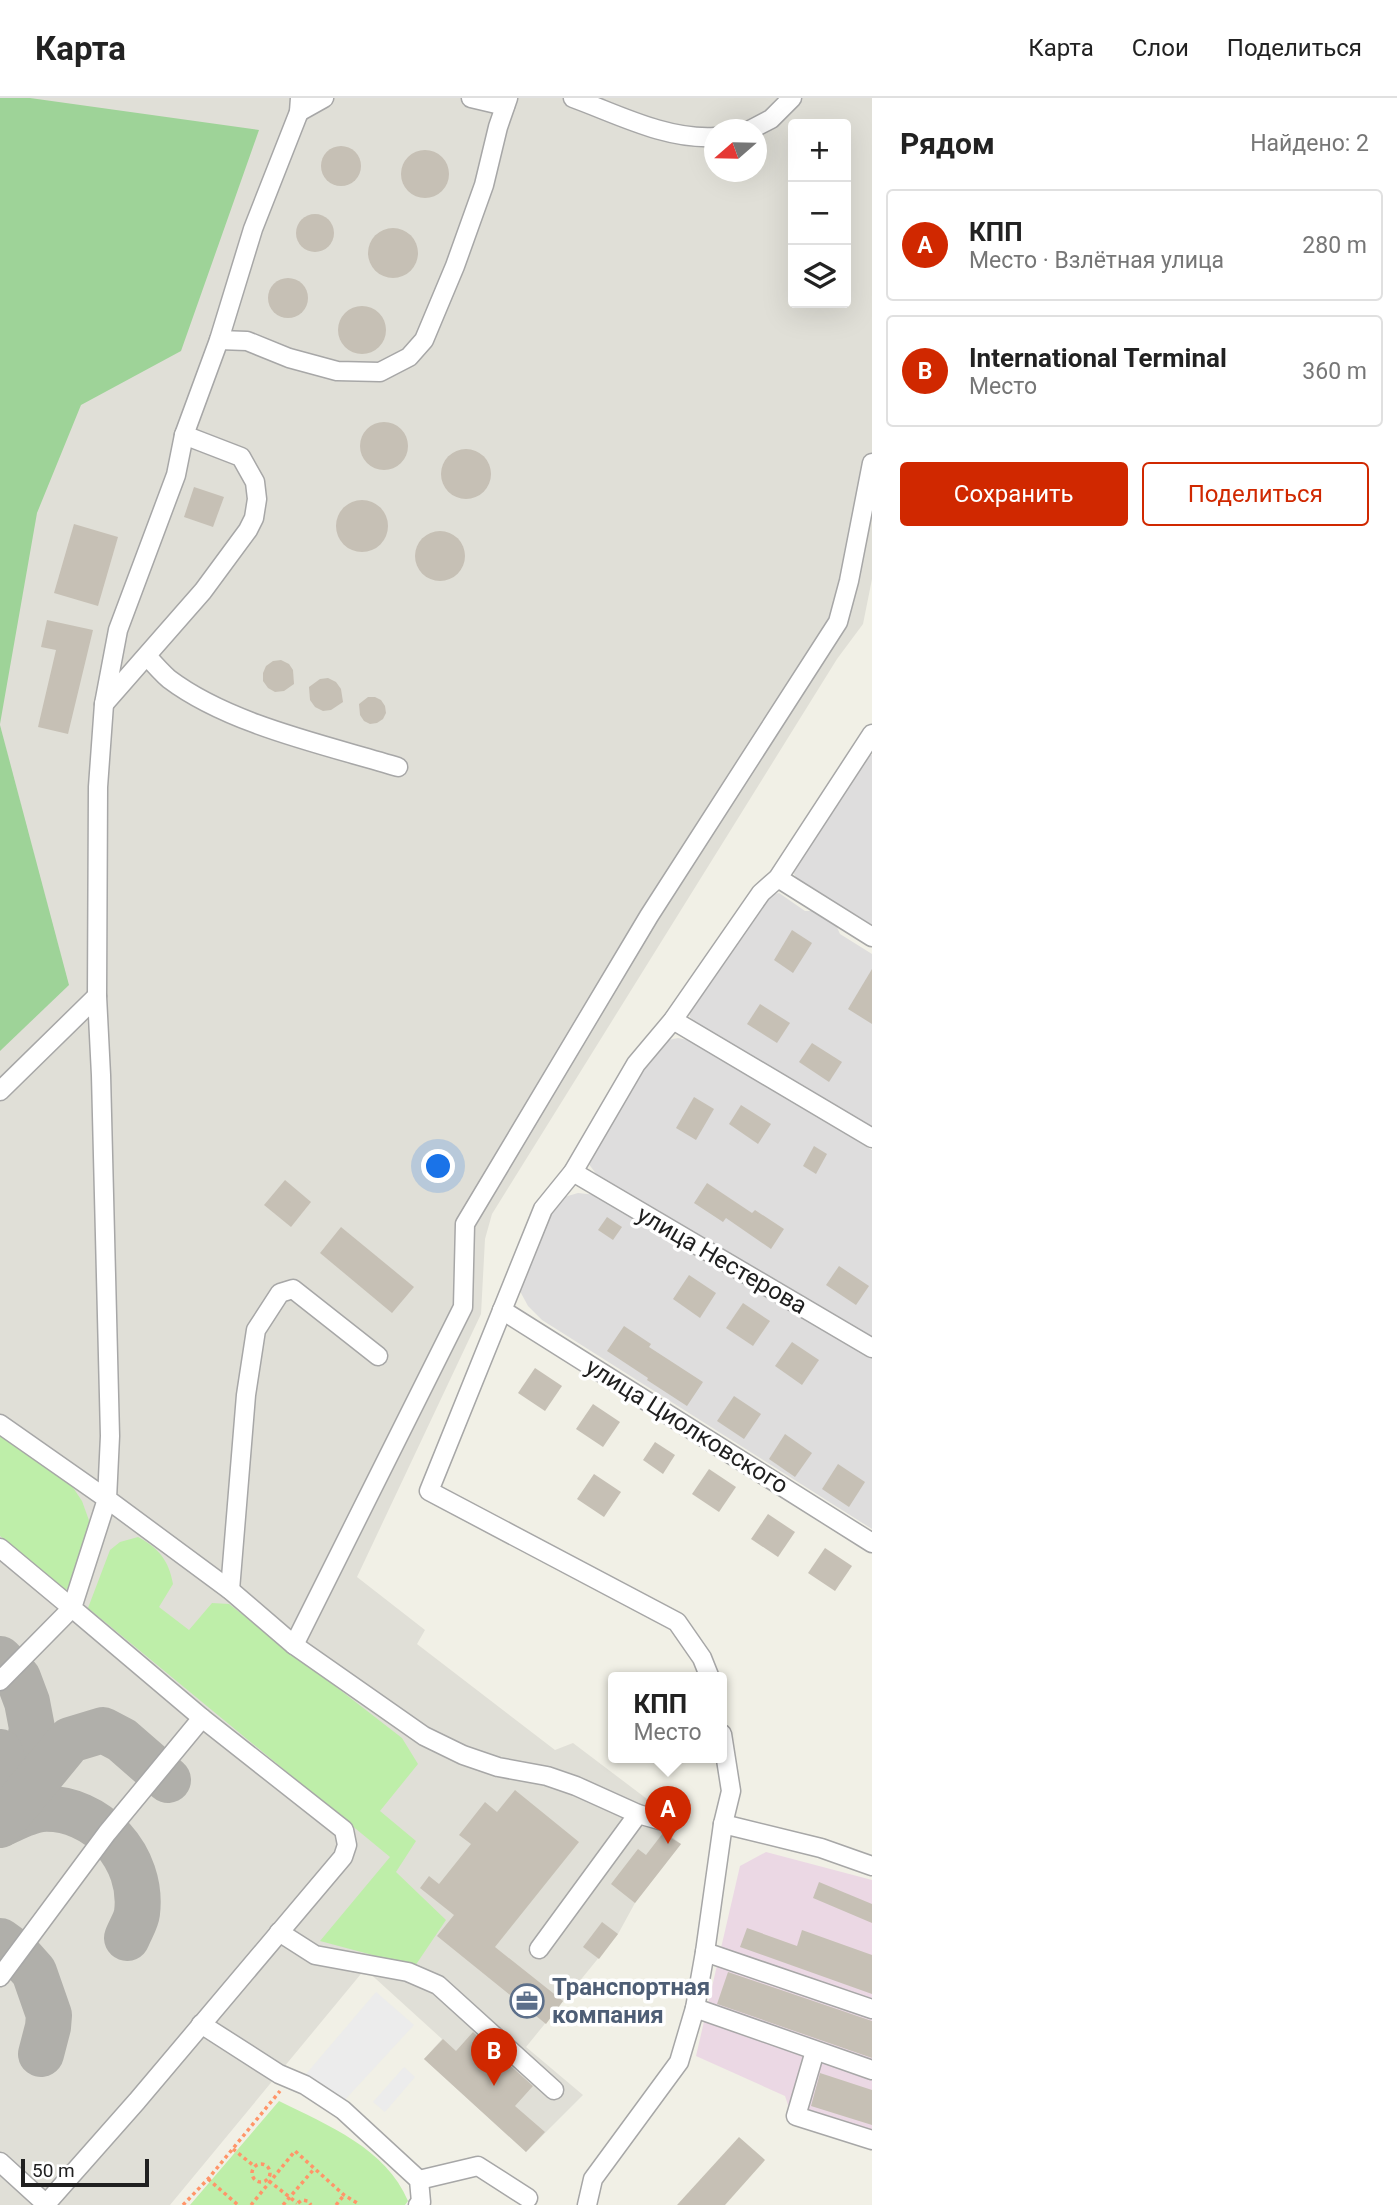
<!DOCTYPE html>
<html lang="ru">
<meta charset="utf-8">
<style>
:root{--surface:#fff;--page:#f2f2f2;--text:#222;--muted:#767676;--line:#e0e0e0;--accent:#d02800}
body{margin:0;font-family:Roboto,sans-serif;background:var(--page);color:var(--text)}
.controls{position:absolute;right:21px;top:21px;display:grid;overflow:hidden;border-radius:7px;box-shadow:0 7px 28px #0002}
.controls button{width:63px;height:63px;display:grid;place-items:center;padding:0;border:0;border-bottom:2px solid var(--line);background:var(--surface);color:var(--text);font:35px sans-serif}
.compass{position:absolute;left:704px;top:21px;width:63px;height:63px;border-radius:50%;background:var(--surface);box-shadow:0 7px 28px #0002;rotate:250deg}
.scale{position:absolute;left:21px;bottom:18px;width:128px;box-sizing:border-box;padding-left:7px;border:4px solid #202020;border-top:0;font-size:19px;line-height:24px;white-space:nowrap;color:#202020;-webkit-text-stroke:5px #fff;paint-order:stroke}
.you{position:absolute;left:439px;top:1069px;width:24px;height:24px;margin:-18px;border:5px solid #fff;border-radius:50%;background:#1a73e8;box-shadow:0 0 0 10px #1a73e833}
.badge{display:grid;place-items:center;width:46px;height:46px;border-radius:50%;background:var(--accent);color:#fff;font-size:23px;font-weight:700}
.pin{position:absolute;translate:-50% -58px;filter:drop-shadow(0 2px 4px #0008)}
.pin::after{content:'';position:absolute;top:37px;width:24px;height:21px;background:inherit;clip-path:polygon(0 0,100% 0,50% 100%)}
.popup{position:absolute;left:608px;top:1574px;width:119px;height:91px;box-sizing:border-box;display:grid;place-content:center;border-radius:7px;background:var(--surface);filter:drop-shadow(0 2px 5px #0005);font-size:23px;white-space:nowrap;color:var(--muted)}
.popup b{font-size:26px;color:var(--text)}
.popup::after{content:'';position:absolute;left:50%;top:100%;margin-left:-14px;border:14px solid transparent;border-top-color:var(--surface)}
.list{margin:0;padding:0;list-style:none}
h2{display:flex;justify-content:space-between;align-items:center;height:91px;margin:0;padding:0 28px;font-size:30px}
h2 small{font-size:23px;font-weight:400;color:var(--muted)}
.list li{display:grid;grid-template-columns:46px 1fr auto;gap:21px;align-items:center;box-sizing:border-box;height:112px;margin:0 14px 14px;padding:0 14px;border:2px solid var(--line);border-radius:7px}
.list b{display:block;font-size:26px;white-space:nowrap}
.list p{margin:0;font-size:23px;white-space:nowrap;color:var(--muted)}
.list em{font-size:23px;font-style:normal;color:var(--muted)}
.actions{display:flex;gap:14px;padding:21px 28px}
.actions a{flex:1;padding:16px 0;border:2px solid var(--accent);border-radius:7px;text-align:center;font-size:24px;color:var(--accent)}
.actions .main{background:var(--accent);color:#fff}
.icon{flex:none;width:38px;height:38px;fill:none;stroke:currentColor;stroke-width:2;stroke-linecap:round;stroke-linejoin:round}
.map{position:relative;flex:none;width:872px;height:2107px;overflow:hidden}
header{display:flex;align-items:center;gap:42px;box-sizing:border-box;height:98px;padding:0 35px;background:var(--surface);border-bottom:2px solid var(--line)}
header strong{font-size:33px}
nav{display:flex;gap:38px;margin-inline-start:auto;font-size:24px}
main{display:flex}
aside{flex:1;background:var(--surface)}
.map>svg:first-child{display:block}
</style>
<header>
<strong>Карта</strong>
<nav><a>Карта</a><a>Слои</a><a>Поделиться</a></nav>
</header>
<main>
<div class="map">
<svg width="872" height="2107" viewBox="0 0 872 2107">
<rect width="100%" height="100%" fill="#f1f0e6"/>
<g fill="#dedddd">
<path d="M867 656 872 657V831L800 786 794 776 795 763Z"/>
<path d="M779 795 805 813H814L836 827 840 836 872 856V1032L696 927 690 919 688 910 765 798Z"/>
<path d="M678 940 692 943 872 1052V1240L597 1077 588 1065 656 948 668 942Z"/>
<path d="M578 1095 605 1098 872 1258V1431L542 1222 528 1208 521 1195 520 1187 549 1111 561 1100Z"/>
</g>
<path fill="#ebd8e4" d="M766 1754 872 1782V2036L789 2010 785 1998 696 1958 740 1768Z"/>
<path fill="#e0dfd7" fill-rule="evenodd" d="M0 0H872V481L863 526 837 561 492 1116 485 1141 481 1216 357 1479 425 1532 417 1546 555 1652 573 1645 651 1704 673 1717 664 1733 681 1746 635 1805 618 1836 526 1949 583 1997 526 2054 424 1961 442 1941 365 1871 170 2107H0ZM793 26H846V205H793ZM715 32H757V74H715Z"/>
<g fill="#beeea9">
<path d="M0 1336 70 1385 82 1403 91 1428 81 1474 65 1493 0 1438Z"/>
<path d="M138 1439C159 1450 169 1463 173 1486L159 1509 189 1532 212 1505 229 1506 402 1640 418 1666 380 1713 416 1743 396 1774 446 1822 413 1871 395 1863 320 1843 390 1759 88 1510 110 1452 120 1444Z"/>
<path d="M279 2003C327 2027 386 2050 408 2103L405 2107H190Z"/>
</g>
<g fill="#9ed398">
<path d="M0 0H30L259 32 181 253 81 307 37 415 0 626Z"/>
<path d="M0 627 69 887 0 953Z"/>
</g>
<g fill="#ececec">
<path d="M376 1894 414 1927 341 2006 306 1976Z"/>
<path d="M404 1969 415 1979 385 2014 373 2004Z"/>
</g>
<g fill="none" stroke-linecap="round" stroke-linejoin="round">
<g stroke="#b0afaa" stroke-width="46">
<path d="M0 1561 18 1580 27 1604 32 1630 23 1684 16 1697"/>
<path d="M0 1654C8 1678 6 1701 1 1726 13 1721 29 1712 42 1711 97 1708 144 1760 137 1815 136 1823 130 1832 127 1840"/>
<path d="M0 1727 70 1642 103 1632 122 1642 168 1682"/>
<path d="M0 1843 18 1856 34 1874 49 1917 48 1929 41 1956"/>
</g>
</g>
<g fill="#c6c0b5">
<circle cx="341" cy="68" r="20"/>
<circle cx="425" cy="76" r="24"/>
<circle cx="315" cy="135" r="19"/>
<circle cx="393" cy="155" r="25"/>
<circle cx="288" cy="200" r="20"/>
<circle cx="362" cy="232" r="24"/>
<circle cx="384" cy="348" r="24"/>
<circle cx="466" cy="376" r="25"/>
<path d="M194 389 224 399 213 429 184 419Z"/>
<circle cx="362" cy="428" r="26"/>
<path d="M74 426 118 439 98 508 54 495Z"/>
<circle cx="440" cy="458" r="25"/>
<path d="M47 522 93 532 68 636 38 629 56 552 41 549Z"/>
<path d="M281 562 289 566 293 572 294 586 284 593 275 594 268 590 263 583V575L266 568 273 563Z"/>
<path d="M328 580 336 584 341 591 343 604 331 612 323 613 315 609 310 602 309 589 320 581Z"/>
<path d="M368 599H375L381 602 385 608 386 615 383 621 377 625 370 626 364 623 360 617 359 606Z"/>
<path d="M792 832 812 845 793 875 774 862Z"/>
<path d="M872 871V926L848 911Z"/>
<path d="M760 906 790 925 777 945 747 926Z"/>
<path d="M812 945 842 964 829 984 799 964Z"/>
<path d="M694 999 714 1011 696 1042 676 1030Z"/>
<path d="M741 1007 771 1026 758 1046 729 1026Z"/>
<path d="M814 1048 827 1056 816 1076 803 1068Z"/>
<path d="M285 1082 311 1104 291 1129 264 1107Z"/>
<path d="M707 1085 752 1115 755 1112 784 1131 771 1151 726 1120 723 1124 694 1105Z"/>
<path d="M607 1119 622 1129 613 1142 598 1132Z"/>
<path d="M341 1129 414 1189 392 1215 320 1155Z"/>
<path d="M839 1168 869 1188 856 1207 826 1187Z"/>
<path d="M689 1177 716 1195 700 1220 673 1201Z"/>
<path d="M743 1205 770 1223 753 1248 726 1230Z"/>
<path d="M624 1228 651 1246 649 1249 703 1284 687 1308 647 1282 648 1280 607 1253Z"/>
<path d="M792 1244 819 1262 802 1287 775 1268Z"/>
<path d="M535 1270 562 1288 545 1313 518 1295Z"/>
<path d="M734 1298 761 1316 744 1341 717 1323Z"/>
<path d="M593 1306 620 1324 603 1349 576 1331Z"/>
<path d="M785 1336 812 1355 795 1379 769 1361Z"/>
<path d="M655 1344 675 1357 663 1376 643 1362Z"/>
<path d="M838 1366 865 1384 849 1409 822 1391Z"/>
<path d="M709 1371 736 1389 719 1414 692 1396Z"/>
<path d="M594 1376 621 1394 604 1419 577 1401Z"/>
<path d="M768 1416 795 1434 778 1459 751 1441Z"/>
<path d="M825 1450 852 1468 835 1493 808 1475Z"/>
<path d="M515 1692 579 1744 495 1849 563 1903 546 1926 437 1838 454 1817 420 1790 429 1778 439 1786 471 1746 459 1737 485 1704 497 1714Z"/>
<path d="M663 1735 681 1746 635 1805 611 1786 638 1751 646 1757Z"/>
<path d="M819 1784 872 1806V1825L813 1800Z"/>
<path d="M602 1824 618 1836 599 1861 583 1849Z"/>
<path d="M747 1830 797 1848 802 1832 872 1857V1896L740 1849Z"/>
<path d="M728 1874 872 1923V1960L717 1906Z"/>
<path d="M473 1934 533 1988 515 2008 545 2034 526 2054 424 1961 443 1941 456 1953Z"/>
<path d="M820 1975 872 1992V2027L811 2008Z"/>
<path d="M739 2039 765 2062 725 2107H677Z"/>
</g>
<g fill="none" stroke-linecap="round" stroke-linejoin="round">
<defs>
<g id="minor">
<path d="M300 0 299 14 253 131 219 242 184 337 176 377 118 532 104 606 98 689 97 898 101 977 110 1338 107 1401 230 1492 294 1547 424 1638 463 1657 498 1669 547 1678 576 1688 638 1716 670 1725"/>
<path d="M471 0 505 8"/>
<path d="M573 0C617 16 666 42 715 39"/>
<path d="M299 14 324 0"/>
<path d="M750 32 771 21 792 0"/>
<path d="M219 242 247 243 289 260 337 273 380 274 409 259 424 242 455 168 484 87 498 29 508 0"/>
<path d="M147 558C154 566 161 574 169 581 230 627 326 647 398 669"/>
<path d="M104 606 203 493 248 432 254 420 257 401 255 384 241 359 184 337"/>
<path d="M778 780 872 839"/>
<path d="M673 922 872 1040"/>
<path d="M0 993 97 898"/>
<path d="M573 1074 872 1250"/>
<path d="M502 1212 872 1445"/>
<path d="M0 1326 107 1401 72 1510 202 1620 344 1732 347 1747 343 1759 137 2003 46 2106 0 2064"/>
<path d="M0 1450 72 1510 0 1583"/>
<path d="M230 1492 246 1297 256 1232 280 1195 293 1191 378 1258"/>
<path d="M294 1547 463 1209 465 1126 649 818 838 524 849 483 872 365"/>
<path d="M710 1580 702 1560 677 1524 429 1393 543 1111 573 1074 636 966 673 922 761 795 778 780 872 636"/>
<path d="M723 1726 821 1750 872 1768"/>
<path d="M279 1834 315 1857 408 1874 438 1887 554 1992"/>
<path d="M539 1851 638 1716"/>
<path d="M705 1854 872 1911"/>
<path d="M0 1879 107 1735 202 1620"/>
<path d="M695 1910 872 1972"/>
<path d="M201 1926 279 1976 305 1987 343 2012 419 2082 421 2104 418 2107"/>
<path d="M815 1953 796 2018 872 2042"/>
<path d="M419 2082 478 2068 528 2100"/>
<path d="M587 2107 593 2081 679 1964 695 1910 705 1854 723 1726 731 1693 722 1636"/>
</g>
</defs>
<use href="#minor" stroke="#a7a7a7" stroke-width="21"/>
<g stroke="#ff9569" stroke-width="3.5" stroke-dasharray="3.5 3.5" stroke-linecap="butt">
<path d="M233 2051 254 2068"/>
<circle cx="261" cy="2075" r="9"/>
<path d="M208 2081 238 2107"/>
<path d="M269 2083 297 2105"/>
<path d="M298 2105 302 2102 308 2103 311 2107"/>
<path d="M183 2107 208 2081 280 1993"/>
<path d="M251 2107 295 2053 344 2097 357 2105"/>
<path d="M283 2107 314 2071"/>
<path d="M336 2107 344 2097"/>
</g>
<use href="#minor" stroke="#fff" stroke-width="18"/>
</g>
<defs>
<symbol id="office-ring" viewBox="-11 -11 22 22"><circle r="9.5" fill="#fff" stroke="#5c6f8a" stroke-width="1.5"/><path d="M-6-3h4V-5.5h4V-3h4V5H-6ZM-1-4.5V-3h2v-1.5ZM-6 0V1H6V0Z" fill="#5c6f8a"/></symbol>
</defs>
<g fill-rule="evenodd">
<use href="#office-ring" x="508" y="1884" width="38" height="38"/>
</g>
<g text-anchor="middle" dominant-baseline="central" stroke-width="7" stroke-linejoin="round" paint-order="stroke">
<g font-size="24" fill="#202020" stroke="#fff">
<text transform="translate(722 1162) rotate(30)">улица Нестерова</text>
<text transform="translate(687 1328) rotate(32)">улица Циолковского</text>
</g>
<g font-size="24" font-weight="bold" fill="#4e5e75" stroke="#fff" text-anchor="start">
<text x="552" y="1889">Транспортная<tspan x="552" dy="28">компания</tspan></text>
</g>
</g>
</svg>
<div class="controls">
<button>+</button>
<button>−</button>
<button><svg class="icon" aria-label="layers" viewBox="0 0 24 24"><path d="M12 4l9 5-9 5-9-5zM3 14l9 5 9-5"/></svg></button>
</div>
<svg class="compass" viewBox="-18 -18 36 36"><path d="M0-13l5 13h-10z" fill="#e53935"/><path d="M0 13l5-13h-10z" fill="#767676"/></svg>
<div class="scale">50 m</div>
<div class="you"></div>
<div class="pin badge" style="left:668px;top:1746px">A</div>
<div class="popup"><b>КПП</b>Место</div>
<div class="pin badge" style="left:494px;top:1988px">B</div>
</div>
<aside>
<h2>Рядом<small>Найдено: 2</small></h2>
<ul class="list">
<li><span class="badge">A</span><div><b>КПП</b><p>Место · Взлётная улица</p></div><em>280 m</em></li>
<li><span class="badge">B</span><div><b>International Terminal</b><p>Место</p></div><em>360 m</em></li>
</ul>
<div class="actions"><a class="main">Сохранить</a><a>Поделиться</a></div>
</aside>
</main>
